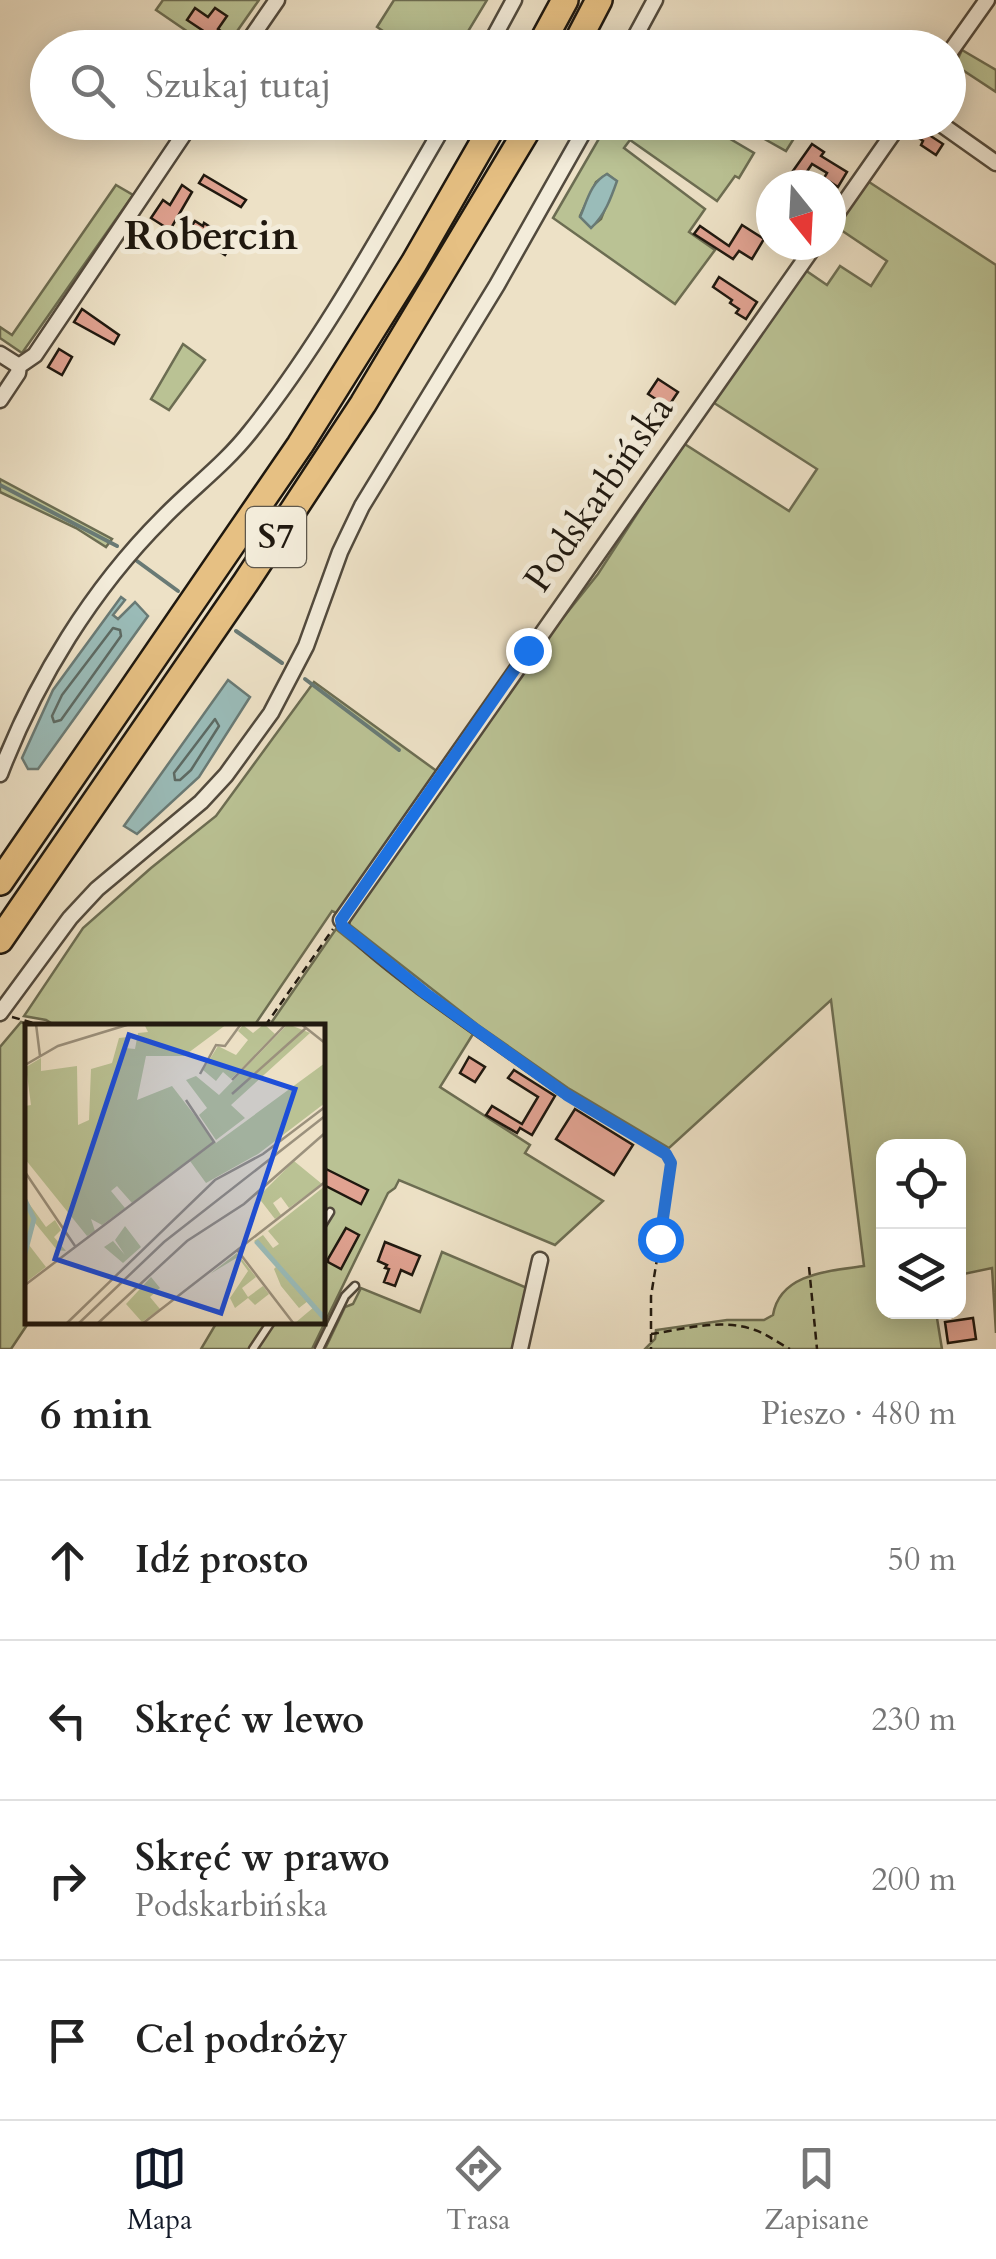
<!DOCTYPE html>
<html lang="pl">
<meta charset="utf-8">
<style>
:root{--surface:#fff;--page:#f2f2f2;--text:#222;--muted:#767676;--line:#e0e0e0;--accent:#111827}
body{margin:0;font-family:Cardo,serif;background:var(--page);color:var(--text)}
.controls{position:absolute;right:30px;bottom:30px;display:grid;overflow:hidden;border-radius:20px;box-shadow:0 5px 25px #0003}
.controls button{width:90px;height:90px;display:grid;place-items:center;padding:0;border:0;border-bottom:2px solid var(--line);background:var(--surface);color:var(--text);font:50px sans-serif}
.compass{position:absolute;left:756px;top:170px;width:90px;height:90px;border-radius:50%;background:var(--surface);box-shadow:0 5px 25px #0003;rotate:162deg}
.stop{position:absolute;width:30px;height:30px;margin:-22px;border:8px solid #1a73e8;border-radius:50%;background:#fff}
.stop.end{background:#1a73e8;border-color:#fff;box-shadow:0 2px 10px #0008}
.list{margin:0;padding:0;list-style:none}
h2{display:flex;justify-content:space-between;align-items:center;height:130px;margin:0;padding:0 40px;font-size:42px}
h2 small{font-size:32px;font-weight:400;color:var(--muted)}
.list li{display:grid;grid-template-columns:65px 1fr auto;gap:30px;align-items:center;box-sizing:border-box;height:160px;padding:0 40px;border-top:2px solid var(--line)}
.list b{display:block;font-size:38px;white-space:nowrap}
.list p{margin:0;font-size:32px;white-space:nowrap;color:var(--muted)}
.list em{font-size:32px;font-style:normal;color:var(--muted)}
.icon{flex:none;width:55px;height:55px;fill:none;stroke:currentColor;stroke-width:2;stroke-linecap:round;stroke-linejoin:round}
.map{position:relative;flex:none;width:996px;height:1349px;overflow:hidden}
.search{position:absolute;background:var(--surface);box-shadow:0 5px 25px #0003;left:30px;right:30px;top:30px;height:110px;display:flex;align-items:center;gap:25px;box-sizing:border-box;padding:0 35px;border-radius:55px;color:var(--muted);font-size:38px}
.sheet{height:770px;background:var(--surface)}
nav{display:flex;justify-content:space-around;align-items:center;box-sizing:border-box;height:140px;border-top:2px solid var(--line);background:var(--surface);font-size:28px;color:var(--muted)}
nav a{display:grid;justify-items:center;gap:5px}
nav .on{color:var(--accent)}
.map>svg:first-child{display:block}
</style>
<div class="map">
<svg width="996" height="1349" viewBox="0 0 996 1349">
<rect width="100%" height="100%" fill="#ede1c6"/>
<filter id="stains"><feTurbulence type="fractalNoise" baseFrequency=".002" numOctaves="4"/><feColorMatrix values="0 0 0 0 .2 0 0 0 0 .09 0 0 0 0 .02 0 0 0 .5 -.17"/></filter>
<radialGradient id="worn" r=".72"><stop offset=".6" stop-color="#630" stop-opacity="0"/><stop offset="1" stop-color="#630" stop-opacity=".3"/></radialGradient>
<g fill="#bac294" stroke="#6c6d52" stroke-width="2.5" fill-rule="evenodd">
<path d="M163 0H259L226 47H210L156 10Z"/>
<path d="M394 0H487L458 48 407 47 377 27Z"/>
<path d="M962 50 996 70V92L955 65Z"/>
<path d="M608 123H657L678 137 688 123H703L754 153 739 178 735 176 717 201 630 140 624 148 705 209 689 232 715 250 675 304 553 218ZM607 174 616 181 601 219 591 227 580 216 596 182Z"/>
<path d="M736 123H783L798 132 786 151Z"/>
<path d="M866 180 996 265V1333L992 1268 959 1275 958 1146H884V1312H936L942 1349H645L655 1339 656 1330 727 1320H764L773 1315C780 1273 830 1271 864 1266L831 1000 669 1148 568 1088 478 1025 350 925 348 916 530 659 598 574 683 443 789 511 817 469 711 401 805 270 827 285 840 266 871 286 887 261 835 226Z"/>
<path d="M116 185 133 195 22 353 0 338V327L12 335Z"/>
<path d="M183 344 205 360 169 410 151 399Z"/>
<path d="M0 479 112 539 106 547 76 528 0 492Z"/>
<path d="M314 682 438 772 339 914 332 911 254 1026H56L46 1020 24 1016 83 928 151 868 216 816Z"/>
<path d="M336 929 417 994 473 1034 440 1087 530 1145 525 1153 603 1201 555 1245 399 1180 395 1188 388 1193 312 1349H201L217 1322H322V1026H269Z"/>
<path d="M21 1022 31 1026H28L29 1322 11 1349H0V1047Z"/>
<path d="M442 1252 527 1288 514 1349H325L345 1307 353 1304 361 1288 420 1312Z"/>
</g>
<g fill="#9abcb9" stroke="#697a75" stroke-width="2.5">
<path d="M607 174 617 181C611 198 605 215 591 228L580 217C587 201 591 182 607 174Z"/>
<path d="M121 597 125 600 113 615 118 619 135 602 148 616 38 769H28L22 758 53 690Z"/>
<path d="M228 680 250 697 199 777 137 834 124 826Z"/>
</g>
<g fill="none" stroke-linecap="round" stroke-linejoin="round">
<g stroke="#5c6a64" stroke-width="2.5">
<path d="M113 628 120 630 121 636 61 720 54 722 52 716 62 695Z"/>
<path d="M215 719 219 726 191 770 180 780H175L174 773Z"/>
</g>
<g stroke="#697a75" stroke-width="4">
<path d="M0 485 117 546"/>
<path d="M137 561 178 591"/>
<path d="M236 631 282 663"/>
<path d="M305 679 399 750"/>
</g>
</g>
<g fill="#e0a291" stroke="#1f180f" stroke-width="2.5">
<path d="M195 8 208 17 215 8 227 16 218 29 225 34 217 46 206 38 208 34 187 20Z"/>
<path d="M920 129 943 144 936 155 921 145 923 141 916 136Z"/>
<path d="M812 144 824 152 821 156 847 172 838 187 824 178 827 173 812 164 798 185H783Z"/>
<path d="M204 175 246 200 241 207 199 183Z"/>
<path d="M182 185 192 192 170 230 151 218 163 200 170 205Z"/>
<path d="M195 221 203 226 204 223 233 242 225 255 188 231Z"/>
<path d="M742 225 764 239 752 259 739 251 733 259 694 234 700 226 729 246Z"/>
<path d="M719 277 757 302 746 319 736 313 739 309 730 303 732 300 713 287Z"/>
<path d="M82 309 119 335 114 344 74 322Z"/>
<path d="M59 349 72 357 62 375 48 367Z"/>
<path d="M658 379 678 392 668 407 648 394Z"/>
<path d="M469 1057 485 1067 475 1082 460 1073Z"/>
<path d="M514 1070 555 1096 532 1135 520 1128 517 1133 486 1115 492 1106 522 1124 538 1097 508 1078Z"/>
<path d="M575 1109 633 1145 614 1175 556 1139Z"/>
<path d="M322 1167 368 1190 361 1204 322 1184Z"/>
<path d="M346 1228 359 1235 341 1269 328 1262V1259Z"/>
<path d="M385 1242 420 1256 412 1275 401 1270 395 1286 384 1282 389 1269 385 1268 387 1265 378 1261Z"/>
<path d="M973 1318 976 1339 948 1343 945 1322Z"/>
</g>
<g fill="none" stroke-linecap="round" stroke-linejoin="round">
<defs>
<g id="service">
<path d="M341 920C350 948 531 1068 567 1095"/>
<path d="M322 1225 330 1212"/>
<path d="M253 1349 271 1322"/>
<path d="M319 1349 345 1296 355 1286"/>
</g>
<g id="minor">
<path d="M244 48 277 0"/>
<path d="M488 48 514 0"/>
<path d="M629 48 655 0"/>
<path d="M948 55 987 0"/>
<path d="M938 122 996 163"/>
<path d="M831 222 901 122"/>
<path d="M0 354 19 366"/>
<path d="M0 400 18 373 19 366 35 355 192 122"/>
<path d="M0 774C36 680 92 589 163 518 192 488 224 465 250 432 323 341 386 224 446 122"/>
<path d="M341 920 815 245"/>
<path d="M0 1013 70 918 97 889 201 802 226 775 271 713 306 646 340 552 362 506 497 285 589 122"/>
<path d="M520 1349 540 1260"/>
</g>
<g id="motorway">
<path d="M539 48 565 0"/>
<path d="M574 48 599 0"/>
<path d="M0 882 300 445 414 263 495 122"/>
<path d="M0 940 246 582 363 404 532 122"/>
</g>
</defs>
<use href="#service" stroke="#524a3d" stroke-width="11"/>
<use href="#minor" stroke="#524a3d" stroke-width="19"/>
<use href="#motorway" stroke="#1f180f" stroke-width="30"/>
<g stroke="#1f180f" stroke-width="2.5" stroke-dasharray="8 5" stroke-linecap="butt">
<path d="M12 1017 44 1026"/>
<path d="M265 1026 333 929"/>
<path d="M577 1101 655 1145 669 1158V1185L651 1296V1349"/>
<path d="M809 1267 817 1349"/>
<path d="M651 1334C685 1329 721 1318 755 1330 767 1334 778 1343 790 1349"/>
</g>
<use href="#service" stroke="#f3ecda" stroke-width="6"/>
<use href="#minor" stroke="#f3ecda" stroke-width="14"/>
<use href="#motorway" stroke="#e6c083" stroke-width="25"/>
</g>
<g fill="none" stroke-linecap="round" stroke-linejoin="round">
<path stroke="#1a73e8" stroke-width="12" d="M528 650 341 920 342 926 425 993 567 1095 666 1154 671 1163 660 1239"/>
</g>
<g text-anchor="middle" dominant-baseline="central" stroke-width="10" stroke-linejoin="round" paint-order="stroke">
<rect fill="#f3ecda" stroke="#5f584c" stroke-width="2.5" x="246" y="507" width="60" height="60" rx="8"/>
<g font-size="35" font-weight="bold" fill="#1f180f">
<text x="276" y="537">S7</text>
</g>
<g font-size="38" fill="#1f180f" stroke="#f3ecda">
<text transform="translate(599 494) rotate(-55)">Podskarbińska</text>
</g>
<g font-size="42" font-weight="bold" fill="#1f180f" stroke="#f3ecda">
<text x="211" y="235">Robercin</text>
</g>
</g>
<g transform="translate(25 1024)">
<rect width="300" height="300" fill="#ede1c6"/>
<path d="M119 0H202L159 32H121L112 76 147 62 191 119 300 39V79L233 130 181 159 165 137 107 179 92 162 86 167 100 184 77 201 66 195 70 207 62 212 0 135V82L6 81 1 43 16 34V47L52 42 53 101 64 96 66 45 87 39 94 14 103 13 100 24 110 25 113 9 123 8ZM239 0 250 10 206 55 198 48 191 57 178 46 193 22 211 31 223 16 213 7 218 1 228 9ZM263 0 285 9 206 81 220 94 191 116 174 91 182 84 161 56 171 52 194 71ZM269 137 297 160 264 184 256 173 248 179 256 191 250 195 233 173ZM300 162V300L270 299 289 283 283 277 274 284 256 262 249 245 253 241 229 217 238 211 248 224 254 220 243 207ZM0 174 21 203 30 196 36 206 29 213 41 227 32 226 10 199 4 221 21 243 0 259ZM100 202 116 223 98 239 79 223 88 217 100 231 90 216ZM212 229 231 253 217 264 223 273 238 262 244 270 230 281 223 274 210 284 205 274 223 247 213 233 185 250ZM126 253 135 264 125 273 135 285 117 298 101 280Z" fill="#bac294"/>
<path fill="none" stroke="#9abcb9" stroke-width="5" d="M0 176 9 195 0 229M231 217 300 295"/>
<path fill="none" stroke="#9b917d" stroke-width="2.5" d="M11 0 15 32M276 0 300 19M0 41 33 22 105 0M175 50 191 21 200 22 216 0M207 56 261 0M207 70 281 4M0 148 50 222M213 227 269 300M0 261 189 118 161 76M41 300 190 156 238 130 300 83M53 300 139 218 300 92M72 300 162 217 219 180 300 109M117 300 300 158"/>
<path fill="#1d4ed8" fill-opacity="0.15" stroke="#1d4ed8" stroke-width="5" d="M104 11 270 65 196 289 30 235Z"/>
<rect width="300" height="300" fill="none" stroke="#1f180f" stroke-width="5"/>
</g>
<rect width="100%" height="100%" filter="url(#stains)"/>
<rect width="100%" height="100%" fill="url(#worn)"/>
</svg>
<div class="controls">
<button><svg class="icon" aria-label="locate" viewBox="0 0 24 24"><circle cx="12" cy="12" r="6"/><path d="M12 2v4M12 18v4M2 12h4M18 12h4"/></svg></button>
<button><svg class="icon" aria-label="layers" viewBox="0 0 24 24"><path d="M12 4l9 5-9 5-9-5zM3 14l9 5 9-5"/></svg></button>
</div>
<svg class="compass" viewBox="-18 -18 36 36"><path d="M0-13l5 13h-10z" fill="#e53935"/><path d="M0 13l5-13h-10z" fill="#767676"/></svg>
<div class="stop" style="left:660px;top:1239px"></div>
<div class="stop end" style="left:528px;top:650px"></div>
<div class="search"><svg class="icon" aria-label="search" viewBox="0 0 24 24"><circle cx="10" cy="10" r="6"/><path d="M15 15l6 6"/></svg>Szukaj tutaj</div>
</div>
<section class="sheet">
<h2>6 min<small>Pieszo · 480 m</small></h2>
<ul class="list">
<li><svg class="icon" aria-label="ahead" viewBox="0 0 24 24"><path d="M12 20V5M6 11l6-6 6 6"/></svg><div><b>Idź prosto</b></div><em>50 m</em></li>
<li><svg class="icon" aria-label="left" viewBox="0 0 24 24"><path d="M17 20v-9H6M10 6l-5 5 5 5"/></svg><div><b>Skręć w lewo</b></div><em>230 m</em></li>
<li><svg class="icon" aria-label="right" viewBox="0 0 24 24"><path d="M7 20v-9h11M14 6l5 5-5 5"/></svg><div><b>Skręć w prawo</b><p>Podskarbińska</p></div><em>200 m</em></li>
<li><svg class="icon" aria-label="arrive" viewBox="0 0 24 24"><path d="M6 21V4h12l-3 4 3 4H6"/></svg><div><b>Cel podróży</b></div></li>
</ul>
</section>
<nav>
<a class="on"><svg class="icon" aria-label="map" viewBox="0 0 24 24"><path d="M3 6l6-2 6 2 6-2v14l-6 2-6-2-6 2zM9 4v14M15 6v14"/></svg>Mapa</a>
<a><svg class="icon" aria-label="directions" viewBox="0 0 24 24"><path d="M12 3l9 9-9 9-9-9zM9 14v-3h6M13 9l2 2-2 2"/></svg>Trasa</a>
<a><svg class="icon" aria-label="saved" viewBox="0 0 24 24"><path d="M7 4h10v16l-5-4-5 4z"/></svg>Zapisane</a>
</nav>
